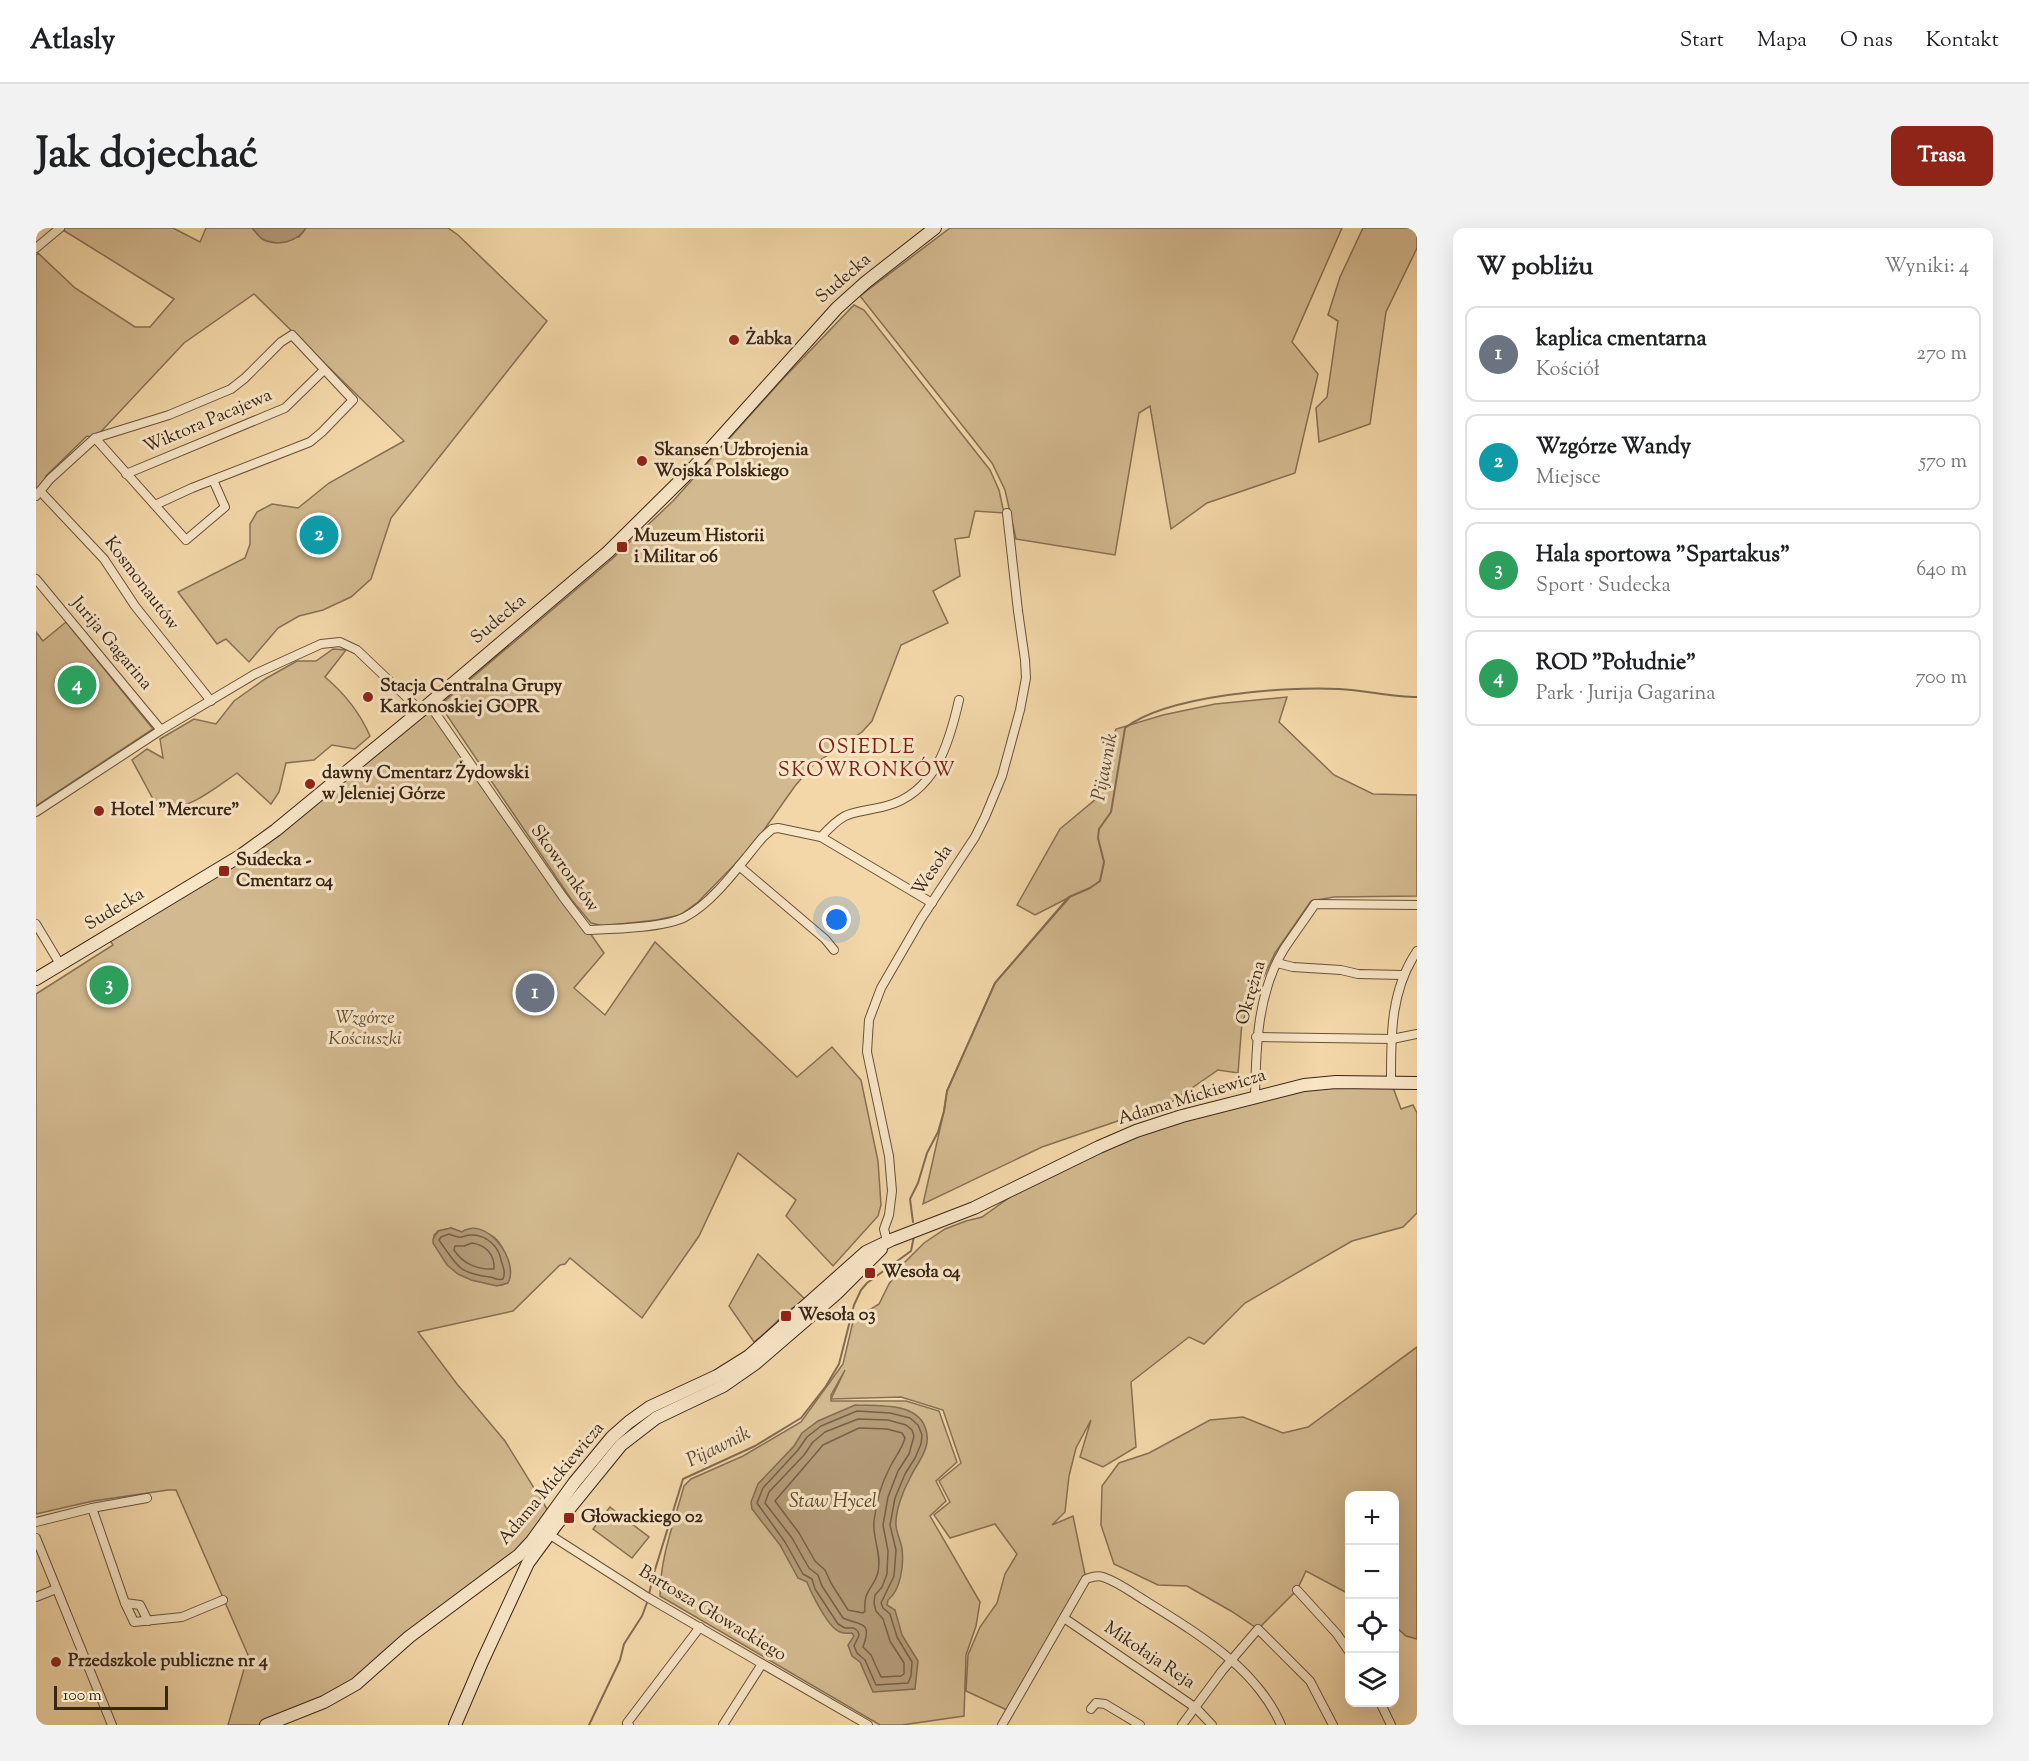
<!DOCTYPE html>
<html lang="pl">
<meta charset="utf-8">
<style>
:root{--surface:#fff;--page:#f2f2f2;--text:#202124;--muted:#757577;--line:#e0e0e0;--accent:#8f2418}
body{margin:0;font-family:"Sorts Mill Goudy",serif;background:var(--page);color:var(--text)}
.controls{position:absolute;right:18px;bottom:18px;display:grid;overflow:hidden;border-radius:12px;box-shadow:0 6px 24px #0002}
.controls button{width:54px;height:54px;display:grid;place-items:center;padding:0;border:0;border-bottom:2px solid var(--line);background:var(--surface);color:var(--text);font:30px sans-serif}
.scale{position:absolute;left:18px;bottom:15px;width:114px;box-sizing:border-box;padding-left:6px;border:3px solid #392617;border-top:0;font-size:16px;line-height:21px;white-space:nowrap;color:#392617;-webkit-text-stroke:4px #f7e5c6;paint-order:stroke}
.you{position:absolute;left:801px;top:692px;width:21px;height:21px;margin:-15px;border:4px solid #fff;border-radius:50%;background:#1a73e8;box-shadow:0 0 0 9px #1a73e833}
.badge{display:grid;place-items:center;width:39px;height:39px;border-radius:50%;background:var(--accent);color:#fff;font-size:20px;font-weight:700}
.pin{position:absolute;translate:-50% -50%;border:3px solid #fff;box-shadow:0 2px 6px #0006}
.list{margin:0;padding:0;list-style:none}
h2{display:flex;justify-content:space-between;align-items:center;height:78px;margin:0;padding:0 24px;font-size:26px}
h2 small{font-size:20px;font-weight:400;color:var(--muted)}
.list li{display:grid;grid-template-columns:39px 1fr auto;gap:18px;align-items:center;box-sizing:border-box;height:96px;margin:0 12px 12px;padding:0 12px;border:2px solid var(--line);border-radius:12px}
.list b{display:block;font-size:22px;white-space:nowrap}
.list p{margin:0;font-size:20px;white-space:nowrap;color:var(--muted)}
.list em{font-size:20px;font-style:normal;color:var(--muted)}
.icon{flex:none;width:33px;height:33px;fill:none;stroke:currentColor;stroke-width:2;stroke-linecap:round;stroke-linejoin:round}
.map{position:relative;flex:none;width:1381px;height:1497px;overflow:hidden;border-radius:12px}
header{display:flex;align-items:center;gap:36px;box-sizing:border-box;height:84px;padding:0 30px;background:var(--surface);border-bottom:2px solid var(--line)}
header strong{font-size:28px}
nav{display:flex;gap:33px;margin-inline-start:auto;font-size:21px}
.intro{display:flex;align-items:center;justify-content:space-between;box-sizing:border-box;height:144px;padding:0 36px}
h1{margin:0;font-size:42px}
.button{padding:15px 27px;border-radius:12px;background:var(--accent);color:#fff;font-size:21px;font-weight:700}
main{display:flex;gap:36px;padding:0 36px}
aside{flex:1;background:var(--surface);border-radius:12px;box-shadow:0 6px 24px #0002}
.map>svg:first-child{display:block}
</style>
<header>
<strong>Atlasly</strong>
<nav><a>Start</a><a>Mapa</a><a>O nas</a><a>Kontakt</a></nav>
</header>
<div class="intro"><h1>Jak dojechać</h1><a class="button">Trasa</a></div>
<main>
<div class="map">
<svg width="1381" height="1497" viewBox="0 0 1381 1497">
<rect width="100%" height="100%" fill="#f3d7a8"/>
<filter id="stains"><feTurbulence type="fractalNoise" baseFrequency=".00333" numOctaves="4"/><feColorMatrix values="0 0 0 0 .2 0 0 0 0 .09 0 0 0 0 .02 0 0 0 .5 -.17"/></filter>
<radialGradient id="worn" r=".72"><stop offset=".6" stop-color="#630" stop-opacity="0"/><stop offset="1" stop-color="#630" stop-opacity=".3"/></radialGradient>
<g fill="#d3b98f" stroke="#867053" stroke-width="1.5" fill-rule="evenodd">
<path d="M29 0H137L164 14 170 0H216L227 11 263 9 270 0H412L422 7 511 93 355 290 335 351 315 369 287 382 263 388 242 400 213 434 190 411 181 416 142 364 209 330 214 316V296L221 284 236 276 262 280 293 255 368 213 218 66 148 115 59 210 51 208 10 248 4 263 0 268V27L2 25 39 60 99 99H114L138 71 27 2Z"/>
<path d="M914 0H1306L1256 114 1282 146 1259 245 1171 275 1135 301 1114 178 1103 185 1079 327 980 311 969 262 956 235 824 68Z"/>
<path d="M1327 0H1381V20L1350 84 1334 196 1283 214 1280 180 1291 169 1302 93 1292 87 1304 49Z"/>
<path d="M818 77 828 82 954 242 963 262 968 285 939 283 933 309 919 311 924 348 897 363 912 395 865 417 836 493 826 504 777 537 759 558 725 606 699 636 662 674 644 687 620 692 567 698 555 695 535 671 404 477 576 331 637 273 744 154Z"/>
<path d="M30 394 117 501 0 578V404L7 413Z"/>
<path d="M297 421 310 422 289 449C308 465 324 485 334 508L319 521 296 517 278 532 250 535 243 564 235 576 201 545C175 563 155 581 123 582L96 532 111 521 127 530 124 511 158 491 180 496 198 473 229 451 261 433H280Z"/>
<path d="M1251 469 1243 494 1298 547 1337 566 1381 567V668L1298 669 1275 673 1239 725 1206 794 1202 845 1182 842 1134 875 1006 919 887 976 908 883 911 863 959 755 1034 669 999 687 981 677 1024 601 1061 570 1071 524 1080 501 1127 487 1179 476Z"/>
<path d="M393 476 568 725 538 760 569 787 619 714 761 849 796 819 825 852 842 933 845 977 842 988 797 1038 750 988 760 972 702 925 663 1008 606 1090 534 1030 529 1036 524 1037 477 1083 382 1104 421 1156 469 1213 511 1281 512 1291 483 1321 320 1456 230 1497H192L212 1427 140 1262H132L57 1273 0 1286V766L77 717 71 708 187 638ZM415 1000 426 1004 429 1002C456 1002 466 1010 472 1036 474 1044 476 1047 472 1054 465 1059 462 1057 454 1056 429 1050 417 1048 404 1024 400 1017 397 1016 398 1007L402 1003Z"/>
<path d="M1355 854 1365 881 1377 877 1381 885V985L1367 999 1316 1013 1209 1075 1168 1116 1153 1109 1095 1154 1100 1219 1067 1239 1044 1229 1055 1192 1040 1220 1033 1248 1029 1284 1016 1297 1037 1288 1050 1351 973 1483 930 1463 932 1427 944 1399 961 1375 969 1346 981 1326 959 1296 914 1310 898 1287 914 1274 903 1253 925 1235 907 1182 865 1169 795 1171 809 1142 795 1167V1173H870L903 1183 921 1234 900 1253 910 1273 894 1288 944 1374 940 1398 930 1427 928 1488 866 1497H844L624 1368C624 1329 638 1295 648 1258L655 1251 707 1228 765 1194 807 1136 819 1085 824 1088 843 1076 853 1056 867 1036 888 1015 909 1001 930 993 946 989 1008 945 1063 919 1268 857Z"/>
<path d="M722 1026 770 1072C748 1082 737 1100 718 1114L693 1078Z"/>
<path d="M1381 1119V1411L1370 1408 1359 1398 1358 1268H1314L1313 1366 1270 1343 1261 1362 1222 1401 1195 1383 1151 1358 1122 1357 1078 1336 1065 1297 1066 1258 1083 1235 1113 1225 1174 1192 1207 1189 1247 1205 1272 1199Z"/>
<path d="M574 1279 613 1309 596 1330 557 1301Z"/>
</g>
<g fill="#b49b77" stroke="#836c51" stroke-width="1.5">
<path d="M216 0H270C261 14 242 19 226 11 222 8 219 3 216 0Z"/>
<path d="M415 1000 426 1004C451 987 484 1034 472 1055L461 1058 435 1052 422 1046 411 1037 397 1015V1011L402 1003Z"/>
<path d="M819 1177C841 1178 880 1174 889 1199 897 1219 882 1233 874 1250 867 1263 859 1283 860 1298 861 1306 865 1313 866 1321 868 1336 865 1362 852 1372L851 1377 859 1382 866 1407 882 1433 879 1461 837 1464 824 1434 816 1428 812 1417 818 1408 816 1405C809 1406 803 1405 798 1400 789 1392 775 1365 771 1354L762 1350 744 1317 716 1281 715 1274 722 1256 758 1218 766 1205 782 1193Z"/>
</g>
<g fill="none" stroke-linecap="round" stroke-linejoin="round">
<g stroke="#766047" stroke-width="1.5">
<path d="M413 1006C429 1012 423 1008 435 1007 450 1006 463 1019 465 1032 467 1039 470 1044 467 1051 461 1053 460 1050 454 1049 421 1045 421 1037 403 1012L405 1009Z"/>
<path d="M436 1015C450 1017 459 1027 458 1041 442 1042 427 1036 418 1022L419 1018H428Z"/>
<path d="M821 1183 854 1185 874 1190 882 1197 886 1207 885 1216 879 1230 869 1246 859 1270 854 1297 860 1322 858 1348 845 1375 847 1380 854 1386 861 1409 876 1434 875 1448 872 1455 840 1457 829 1432 821 1425 818 1418C820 1411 828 1407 818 1400H809L802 1396 779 1361 776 1351 767 1346 749 1314 721 1275 727 1260 762 1222 771 1209 785 1198Z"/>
<path d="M822 1191 852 1192 870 1197 876 1202 878 1208 873 1226 862 1243 852 1269 847 1297 852 1323 851 1346 846 1359 839 1367 838 1375 840 1383 847 1391 854 1413 868 1435V1446L865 1448 845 1449 835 1427 827 1419C837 1392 824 1398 807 1390L786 1358 782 1347 773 1340 756 1310 729 1275 733 1264 768 1227 777 1214 789 1204Z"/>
<path d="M823 1200 851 1201 866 1205 869 1210C866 1221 859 1229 854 1239 845 1256 840 1275 838 1293 836 1310 846 1325 842 1344 838 1361 827 1361 829 1383L827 1385 812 1382 795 1355 789 1342 779 1333 763 1305 739 1273 787 1217Z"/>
</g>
<g stroke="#836c51" stroke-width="2">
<path d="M877 994 874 971 882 955 891 925 902 904 908 883 911 863 959 755 1033 669 1054 660 1064 653 1068 634 1062 610 1063 601 1075 584 1089 500C1131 467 1250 458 1303 461 1329 462 1355 469 1381 469"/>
<path d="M613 1366 618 1345 647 1251 719 1218 765 1190 790 1158 803 1136 818 1077 825 1062 831 1055 875 1023 878 1008"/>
<path d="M553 1497 584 1432 588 1416 606 1388 612 1372"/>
</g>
<defs>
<g id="street">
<path d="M0 20 24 0"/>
<path d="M59 210 150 312 189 279 177 252"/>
<path d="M90 246 249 180 288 142"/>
<path d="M4 263 68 331 99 378 175 473"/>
<path d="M0 268 14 251 59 210 133 187 195 161 209 150 245 114 256 107 317 172 286 204 274 214 156 260 119 277"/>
<path d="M0 351 125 502"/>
<path d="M393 476 527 669 552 702C577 701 628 700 649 689 679 673 705 635 727 609L736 601 742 600 785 609 896 675"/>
<path d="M0 584 125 502 219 446 285 416 304 414 321 422 384 482"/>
<path d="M785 609C812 579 816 587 850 578 899 565 913 516 923 472"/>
<path d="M703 638 789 711 798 722"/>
<path d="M0 696 24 736"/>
<path d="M1241 735 1257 739 1305 742 1322 746 1367 747"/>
<path d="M1220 809 1356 811 1381 806"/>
<path d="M1355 854C1355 808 1354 763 1381 723"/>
<path d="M1219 869C1220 819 1221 765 1248 721 1258 706 1269 691 1279 676L1381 677"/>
<path d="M855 1012 850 1009 848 1001 853 987 856 963 853 928 831 824 833 792 845 760 885 691 939 609 949 589 966 548 984 482 990 450 989 432 982 383 971 285"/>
<path d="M56 1280 89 1375 98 1394 146 1389 187 1372"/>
<path d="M0 1294 56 1280 111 1270"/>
<path d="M511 1305 611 1369 832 1497"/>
<path d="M0 1310 76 1497"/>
<path d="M1261 1362 1301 1406 1314 1425"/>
<path d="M0 1369 20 1361"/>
<path d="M89 1375 104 1377 112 1393"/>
<path d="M1028 1390 1160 1480 1176 1497"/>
<path d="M1344 1474 1355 1497"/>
<path d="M1055 1481 1060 1475 1069 1476 1104 1497"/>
<path d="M593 1497 591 1495 664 1399"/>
<path d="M687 1497 726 1436"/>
<path d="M966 1497 1050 1351C1056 1349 1061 1347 1067 1349 1082 1354 1095 1364 1108 1372 1137 1390 1168 1409 1195 1432 1215 1449 1235 1473 1245 1497"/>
<path d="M1146 1497 1186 1443 1222 1401 1274 1453 1297 1497"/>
</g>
<g id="secondary">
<path d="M0 751 204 628 240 602 393 476 572 324 659 238 801 80 830 54 899 0"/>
<path d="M230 1497 288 1474 320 1456 373 1409 483 1327 496 1313 538 1255 576 1209 593 1194 614 1179 681 1148 713 1128 830 1024 855 1012 938 980 1063 919 1100 903 1146 888 1268 857 1300 854 1381 855"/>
<path d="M419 1497 446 1434 492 1335 520 1297 585 1217 620 1190 687 1158 720 1135 800 1066 845 1021"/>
</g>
</defs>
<use href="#street" stroke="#68523b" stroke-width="10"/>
<use href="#secondary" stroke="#392617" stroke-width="14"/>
<use href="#street" stroke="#f7e5c6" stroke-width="8"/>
<use href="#secondary" stroke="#f7e5c6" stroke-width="12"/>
</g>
<g fill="#8f2418" stroke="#f7e5c6" stroke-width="2">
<circle cx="698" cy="112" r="6"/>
<circle cx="606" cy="233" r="6"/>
<rect x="580" y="313" width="12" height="12" rx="3"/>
<circle cx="332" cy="469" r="6"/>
<circle cx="274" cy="556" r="6"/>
<circle cx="63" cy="583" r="6"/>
<rect x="182" y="637" width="12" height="12" rx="3"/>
<rect x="828" y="1039" width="12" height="12" rx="3"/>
<rect x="744" y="1082" width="12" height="12" rx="3"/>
<rect x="527" y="1284" width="12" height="12" rx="3"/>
<circle cx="20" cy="1434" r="6"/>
</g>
<g text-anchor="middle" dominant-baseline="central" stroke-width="6" stroke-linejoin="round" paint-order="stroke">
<g font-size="18" fill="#392617" stroke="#f7e5c6">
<text transform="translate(808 51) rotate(-41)">Sudecka</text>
<text transform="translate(172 194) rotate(-23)">Wiktora Pacajewa</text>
<text transform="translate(105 356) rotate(53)">Kosmonautów</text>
<text transform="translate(463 392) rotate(-40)">Sudecka</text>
<text transform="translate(75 416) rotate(50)">Jurija Gagarina</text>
<text transform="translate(528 641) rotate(54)">Skowronków</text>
<text transform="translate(897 643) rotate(-56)">Wesoła</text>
<text transform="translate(79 682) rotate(-31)">Sudecka</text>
<text transform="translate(1216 765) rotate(-74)">Okrężna</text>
<text transform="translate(1156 870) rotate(-17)">Adama Mickiewicza</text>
<text transform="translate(516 1256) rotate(-50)">Adama Mickiewicza</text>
<text transform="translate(676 1386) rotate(31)">Bartosza Głowackiego</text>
<text transform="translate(1113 1428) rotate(34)">Mikołaja Reja</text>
</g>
<g font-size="18" font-weight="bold" fill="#392617" stroke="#f7e5c6" text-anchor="start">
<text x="710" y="112">Żabka</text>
<text x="618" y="223">Skansen Uzbrojenia<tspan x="618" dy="21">Wojska Polskiego</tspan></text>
<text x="598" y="309">Muzeum Historii<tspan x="598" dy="21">i Militar 06</tspan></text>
<text x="344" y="459">Stacja Centralna Grupy<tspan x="344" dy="21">Karkonoskiej GOPR</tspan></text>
<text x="286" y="546">dawny Cmentarz Żydowski<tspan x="286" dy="21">w Jeleniej Górze</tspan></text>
<text x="75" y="583">Hotel "Mercure"</text>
<text x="200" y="633">Sudecka -<tspan x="200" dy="21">Cmentarz 04</tspan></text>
<text x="846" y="1045">Wesoła 04</text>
<text x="762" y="1088">Wesoła 03</text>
<text x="545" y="1290">Głowackiego 02</text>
<text x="32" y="1434">Przedszkole publiczne nr 4</text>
</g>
<g font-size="18" font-style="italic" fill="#604b35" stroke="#f7e5c6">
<text x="329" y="791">Wzgórze<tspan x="329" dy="21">Kościuszki</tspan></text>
</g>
<g font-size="20" letter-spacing="1.5" fill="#7a1f14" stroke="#f7e5c6">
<text x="831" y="520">OSIEDLE<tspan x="831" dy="23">SKOWRONKÓW</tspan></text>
</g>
<g font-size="20" font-style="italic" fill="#5e4934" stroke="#f7e5c6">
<text transform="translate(1070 539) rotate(-79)">Pijawnik</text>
<text transform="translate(683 1220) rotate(-26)">Pijawnik</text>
<text x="797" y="1274">Staw Hycel</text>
</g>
</g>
<rect width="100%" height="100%" filter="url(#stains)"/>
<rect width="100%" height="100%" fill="url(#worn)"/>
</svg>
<div class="controls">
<button>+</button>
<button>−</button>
<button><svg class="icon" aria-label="locate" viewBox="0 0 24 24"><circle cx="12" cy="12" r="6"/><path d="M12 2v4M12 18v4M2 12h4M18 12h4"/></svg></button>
<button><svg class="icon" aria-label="layers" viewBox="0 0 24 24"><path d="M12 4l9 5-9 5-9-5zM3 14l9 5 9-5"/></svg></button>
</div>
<div class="scale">100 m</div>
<div class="you"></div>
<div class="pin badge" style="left:499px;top:765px;background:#6b7280">1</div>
<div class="pin badge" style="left:283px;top:307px;background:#0f9aa8">2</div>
<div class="pin badge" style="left:73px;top:757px;background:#2e9e5b">3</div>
<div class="pin badge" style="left:41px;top:457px;background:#2e9e5b">4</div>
</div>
<aside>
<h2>W pobliżu<small>Wyniki: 4</small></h2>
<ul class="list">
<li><span class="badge" style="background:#6b7280">1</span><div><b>kaplica cmentarna</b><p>Kościół</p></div><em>270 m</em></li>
<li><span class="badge" style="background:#0f9aa8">2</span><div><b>Wzgórze Wandy</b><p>Miejsce</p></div><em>570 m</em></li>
<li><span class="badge" style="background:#2e9e5b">3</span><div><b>Hala sportowa &quot;Spartakus&quot;</b><p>Sport · Sudecka</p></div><em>640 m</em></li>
<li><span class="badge" style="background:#2e9e5b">4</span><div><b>ROD &quot;Południe&quot;</b><p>Park · Jurija Gagarina</p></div><em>700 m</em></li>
</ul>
</aside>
</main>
